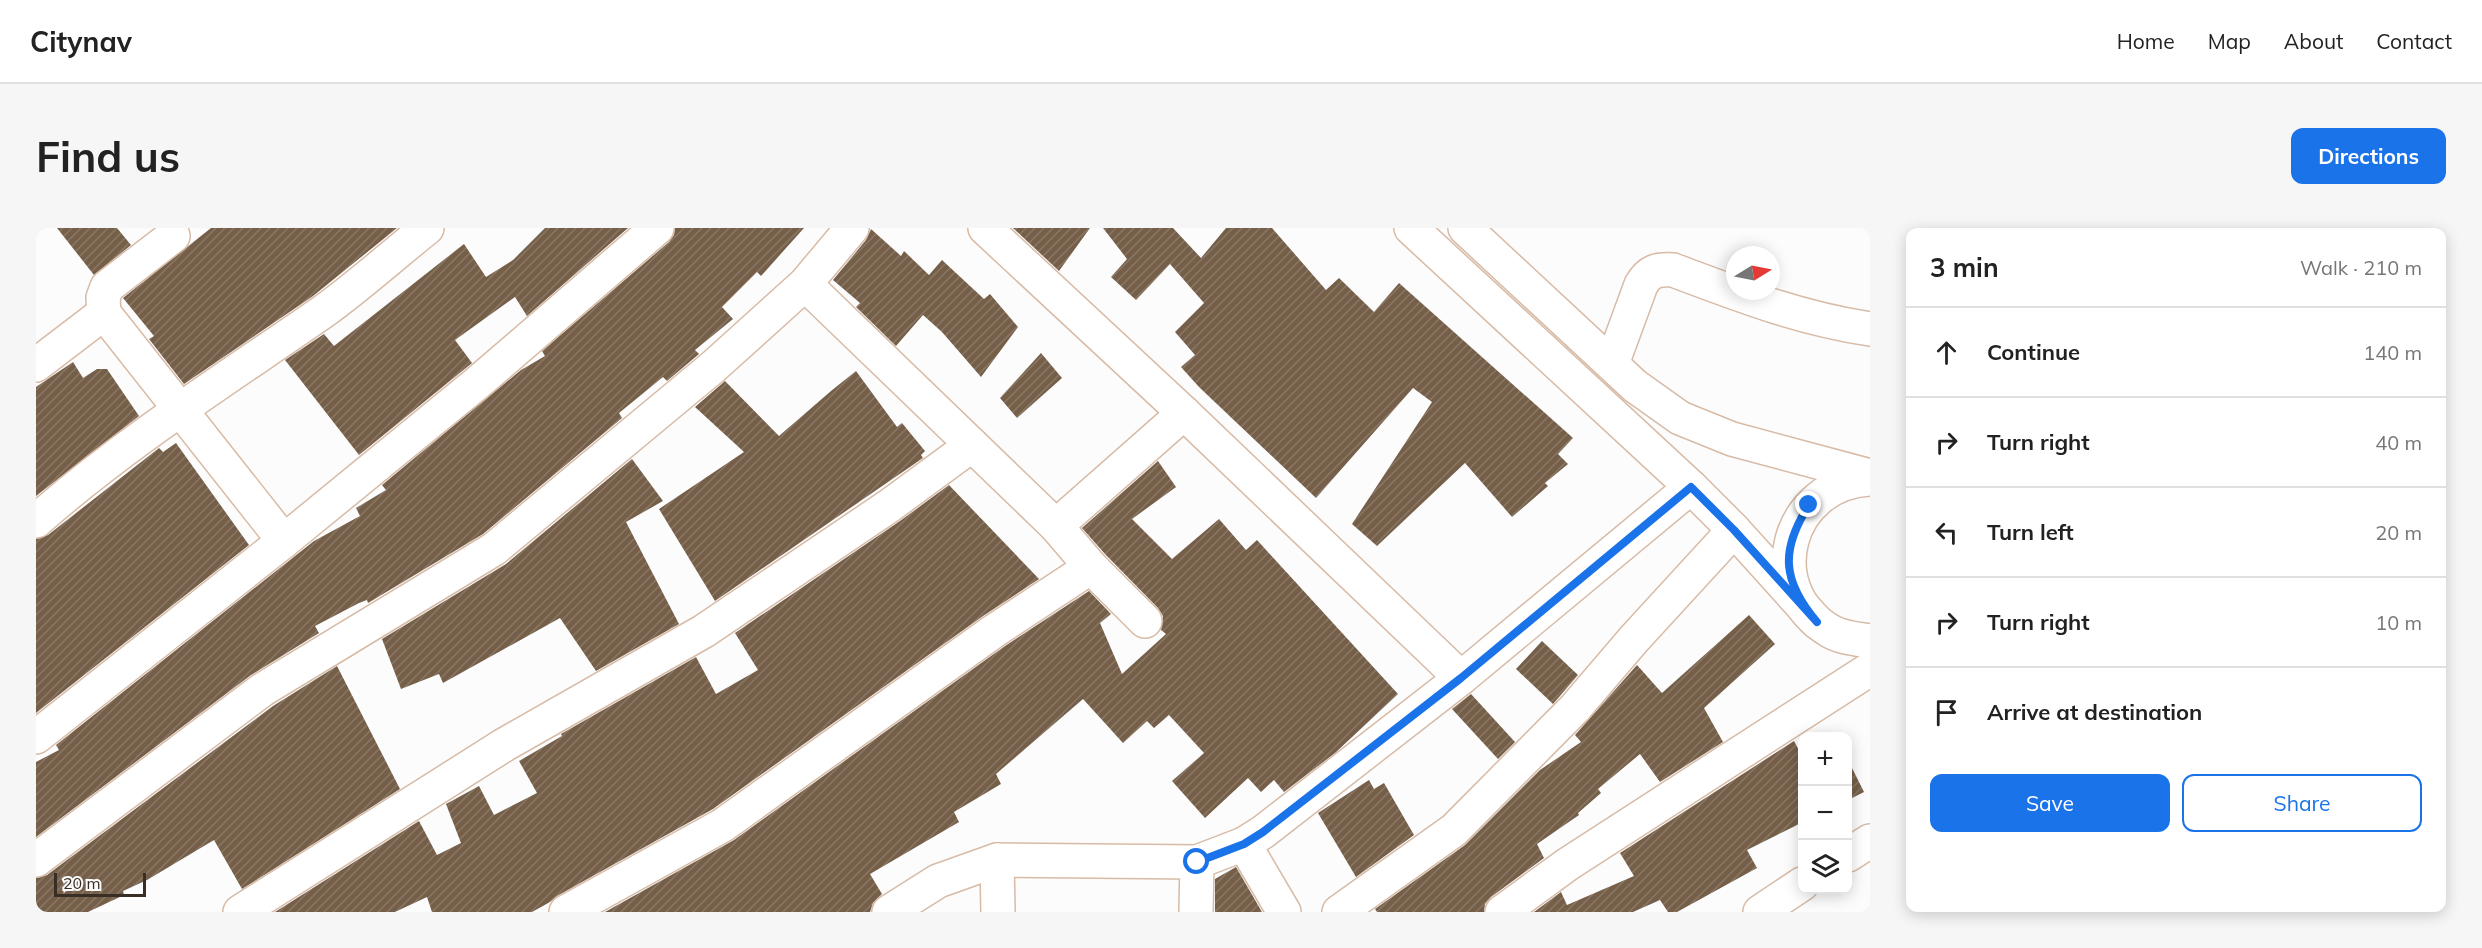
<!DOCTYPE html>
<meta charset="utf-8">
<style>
:root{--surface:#fff;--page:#f6f6f6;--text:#222;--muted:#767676;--line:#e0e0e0;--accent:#1a73e8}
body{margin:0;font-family:Mulish,sans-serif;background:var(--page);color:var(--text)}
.controls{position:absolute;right:18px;bottom:18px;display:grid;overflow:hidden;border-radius:12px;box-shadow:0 3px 15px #0003}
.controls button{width:54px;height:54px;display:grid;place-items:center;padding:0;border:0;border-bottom:2px solid var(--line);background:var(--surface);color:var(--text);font:30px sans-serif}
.compass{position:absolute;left:1690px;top:18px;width:54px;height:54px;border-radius:50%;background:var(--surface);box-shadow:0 3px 15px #0003;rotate:80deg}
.scale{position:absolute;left:18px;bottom:15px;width:92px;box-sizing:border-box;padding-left:6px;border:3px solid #392e25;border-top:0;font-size:16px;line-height:21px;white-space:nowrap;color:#392e25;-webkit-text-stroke:4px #fcfcfc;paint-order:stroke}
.stop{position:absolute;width:18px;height:18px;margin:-14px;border:4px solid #1a73e8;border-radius:50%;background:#fff}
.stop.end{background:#1a73e8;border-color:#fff;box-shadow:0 2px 6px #0008}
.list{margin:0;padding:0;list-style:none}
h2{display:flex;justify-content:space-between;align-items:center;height:78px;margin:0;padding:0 24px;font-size:26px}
h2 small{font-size:20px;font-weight:400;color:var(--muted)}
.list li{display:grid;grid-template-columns:39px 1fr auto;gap:18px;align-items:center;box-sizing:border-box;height:90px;padding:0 24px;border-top:2px solid var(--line)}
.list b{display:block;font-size:22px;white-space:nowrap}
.list em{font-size:20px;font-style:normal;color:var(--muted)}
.actions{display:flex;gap:12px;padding:18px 24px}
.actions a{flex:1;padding:14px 0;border:2px solid var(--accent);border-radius:12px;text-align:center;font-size:21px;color:var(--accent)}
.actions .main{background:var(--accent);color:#fff}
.icon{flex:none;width:33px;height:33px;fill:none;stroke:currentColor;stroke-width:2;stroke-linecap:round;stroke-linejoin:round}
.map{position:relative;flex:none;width:1834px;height:684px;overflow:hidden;border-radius:12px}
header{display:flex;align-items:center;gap:36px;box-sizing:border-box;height:84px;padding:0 30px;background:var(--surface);border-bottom:2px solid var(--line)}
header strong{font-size:28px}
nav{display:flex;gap:33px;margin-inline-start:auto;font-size:21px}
.intro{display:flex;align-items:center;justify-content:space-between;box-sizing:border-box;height:144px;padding:0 36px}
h1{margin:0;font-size:42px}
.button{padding:15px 27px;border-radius:12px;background:var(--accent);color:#fff;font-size:21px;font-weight:700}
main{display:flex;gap:36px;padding:0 36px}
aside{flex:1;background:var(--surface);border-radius:12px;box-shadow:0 3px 15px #0003}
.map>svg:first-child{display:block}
</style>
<header>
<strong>Citynav</strong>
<nav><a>Home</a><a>Map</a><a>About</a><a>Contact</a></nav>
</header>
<div class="intro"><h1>Find us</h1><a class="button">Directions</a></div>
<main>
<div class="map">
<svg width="1834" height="684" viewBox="0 0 1834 684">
<defs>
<pattern id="building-hatch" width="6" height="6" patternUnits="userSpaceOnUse" patternTransform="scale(1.5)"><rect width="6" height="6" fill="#755f49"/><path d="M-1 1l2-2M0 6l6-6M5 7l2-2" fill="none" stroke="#897766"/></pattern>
</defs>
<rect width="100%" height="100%" fill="#fcfcfc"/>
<g fill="url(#building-hatch)">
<path d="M21 0H81L95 17 58 47Z"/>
<path d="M175 0H361L277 68 148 156 113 111 118 108 87 70Z"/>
<path d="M509 0H592L491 88 479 69 419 112 436 135 323 227 249 132 288 106 298 118 428 16 450 49 477 32Z"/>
<path d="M639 0H768L725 48 721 44 686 79 697 91 659 122 663 126 631 153 627 149 583 185 586 190 447 306 332 375 331 372 323 375 279 398 283 405 215 447 0 609V534L23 522 20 517 278 313 324 288 320 280 350 262 346 257 485 142 509 128 506 123 633 14 638 7Z"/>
<path d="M977 0H1054L1023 43Z"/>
<path d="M1067 0H1137L1165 30 1190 0H1236L1290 62 1303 50 1338 84 1363 55 1537 210 1522 226 1532 236 1509 255 1512 258 1476 289 1429 235 1341 318 1316 296 1396 174 1377 160 1280 270 1163 159 1145 139 1159 127 1139 104 1168 75 1134 36 1100 72 1075 49 1091 31Z"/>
<path d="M835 1 865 28 868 23 893 47 906 32 948 71 954 66 982 99 945 149 906 104 887 87 860 118 820 79 824 75 797 52 830 12Z"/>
<path d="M1005 125 1026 150 981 190 964 170Z"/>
<path d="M37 134 47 150 61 141H71L103 188 0 268V159Z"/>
<path d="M820 143 861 199 866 195 889 223 885 227 887 230 679 373 623 281 708 224 659 179 689 153 743 208 795 163Z"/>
<path d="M140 215 213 317 0 485V311L12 307 123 220 127 224Z"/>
<path d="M596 231 627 273 590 294 643 396 560 443 524 390 407 455 403 446 365 461 346 411 470 336Z"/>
<path d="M1122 233 1140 259 1096 291 1136 331 1183 291 1210 322 1221 312 1362 466 1299 525 1248 564 1238 552 1225 564 1212 550 1169 590 1136 553 1168 525 1133 487 1118 500 1111 493 1087 515 1047 471 960 546 965 556 918 584 923 594 834 646 846 666 837 675 834 684H569L698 612 969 418 1053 363 1075 386 1064 395 1086 446 1130 406 1125 402 1127 388 1122 380 1069 326 1046 300Z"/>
<path d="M913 257 1003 351 947 388 677 581 521 668 514 674 496 684H396L391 669 359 684H239L383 593 401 627 425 615 410 576 443 558 458 587 501 565 483 533 526 508 525 506 660 429 680 466 722 442 699 405 864 293Z"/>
<path d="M1713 387 1739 416 1668 480 1687 514 1624 554 1604 526 1562 561 1565 565 1542 585 1543 587 1501 616 1508 630 1455 669 1449 676 1448 684H1341L1339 681 1429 617 1504 542 1545 514 1539 507 1601 437 1626 465Z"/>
<path d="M1506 413 1542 447 1517 476 1480 441Z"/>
<path d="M301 438 364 561 206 661 178 612 111 652 87 663 88 667 52 684H0V650L11 647 237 478Z"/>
<path d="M1435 466 1479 514 1462 531 1416 481Z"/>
<path d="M1758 513 1767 530V594L1711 622 1721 640 1641 684H1632L1624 672 1597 684H1498L1525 664 1531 677 1598 648 1584 625Z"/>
<path d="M1812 532 1828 564 1812 572Z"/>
<path d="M1333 552 1338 561 1348 555 1378 607 1320 649 1282 585Z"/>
<path d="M1200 639 1226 684H1179V651Z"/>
</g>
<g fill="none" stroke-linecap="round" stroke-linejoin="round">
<defs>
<g id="minor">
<path d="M949 0 1148 185 1425 450"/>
<path d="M769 56 1020 298"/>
<path d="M68 85 67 70 71 59 137 8"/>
<path d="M1576 136 1605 57C1613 43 1621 41 1637 42 1704 67 1762 90 1834 101"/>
<path d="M0 137 68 85 248 313"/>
<path d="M0 293C90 214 190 151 288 83 324 57 357 27 391 0"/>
<path d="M1055 339 1109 393"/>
<path d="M0 509 248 313 440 156 621 0"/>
<path d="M1208 616 1248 684"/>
<path d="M1812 627 1834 613"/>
<path d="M0 632 226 462 458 321 677 139 769 56 816 0"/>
<path d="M961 632 962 684"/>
<path d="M204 684 468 517 668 403 853 278 936 217"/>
<path d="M530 684 687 597 958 403 1055 339 1020 298 1148 185"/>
<path d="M853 684 902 653 961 632 1161 634"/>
<path d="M1160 684 1161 634 1208 616 1227 604 1425 450 1655 259"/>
<path d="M1303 684 1418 602 1539 480 1598 411 1698 302"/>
<path d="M1466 684 1532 636 1834 441"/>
<path d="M1724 684 1766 656"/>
</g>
<g id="major">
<path d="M1375 0 1655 259 1698 302 1781 394"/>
<path d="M1429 0 1599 158 1644 190 1696 211 1834 248"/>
<path d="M1834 251C1751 255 1722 360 1794 403 1806 410 1820 411 1834 413"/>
</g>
</defs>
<use href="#minor" stroke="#d7bba6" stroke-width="36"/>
<use href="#major" stroke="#d7bba6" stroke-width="36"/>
<use href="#minor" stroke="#fff" stroke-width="33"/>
<use href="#major" stroke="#fff" stroke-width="33"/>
</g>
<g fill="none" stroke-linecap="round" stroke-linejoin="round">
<path stroke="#1a73e8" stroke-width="8" d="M1161 634 1208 616 1227 604 1425 450 1655 259 1698 302 1781 394C1746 353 1744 322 1773 277"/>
</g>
</svg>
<div class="controls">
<button>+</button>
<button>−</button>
<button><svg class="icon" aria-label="layers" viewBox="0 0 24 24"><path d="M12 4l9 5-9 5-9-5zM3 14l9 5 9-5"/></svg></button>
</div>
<svg class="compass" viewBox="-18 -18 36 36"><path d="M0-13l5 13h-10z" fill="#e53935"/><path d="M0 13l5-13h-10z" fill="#767676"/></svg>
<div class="scale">20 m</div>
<div class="stop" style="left:1161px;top:634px"></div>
<div class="stop end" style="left:1773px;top:277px"></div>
</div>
<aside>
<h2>3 min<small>Walk · 210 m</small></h2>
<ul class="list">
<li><svg class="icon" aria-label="ahead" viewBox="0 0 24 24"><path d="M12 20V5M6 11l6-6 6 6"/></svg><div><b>Continue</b></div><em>140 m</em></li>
<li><svg class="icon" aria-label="right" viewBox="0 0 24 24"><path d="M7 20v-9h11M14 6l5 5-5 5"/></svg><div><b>Turn right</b></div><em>40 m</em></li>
<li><svg class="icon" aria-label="left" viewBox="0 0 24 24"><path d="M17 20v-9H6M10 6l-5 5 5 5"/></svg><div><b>Turn left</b></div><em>20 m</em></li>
<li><svg class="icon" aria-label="right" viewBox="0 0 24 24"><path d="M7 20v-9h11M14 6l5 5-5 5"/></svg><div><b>Turn right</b></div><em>10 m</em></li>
<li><svg class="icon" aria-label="arrive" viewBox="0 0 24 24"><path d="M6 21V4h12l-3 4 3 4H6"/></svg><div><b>Arrive at destination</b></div></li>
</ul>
<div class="actions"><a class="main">Save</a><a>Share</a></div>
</aside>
</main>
